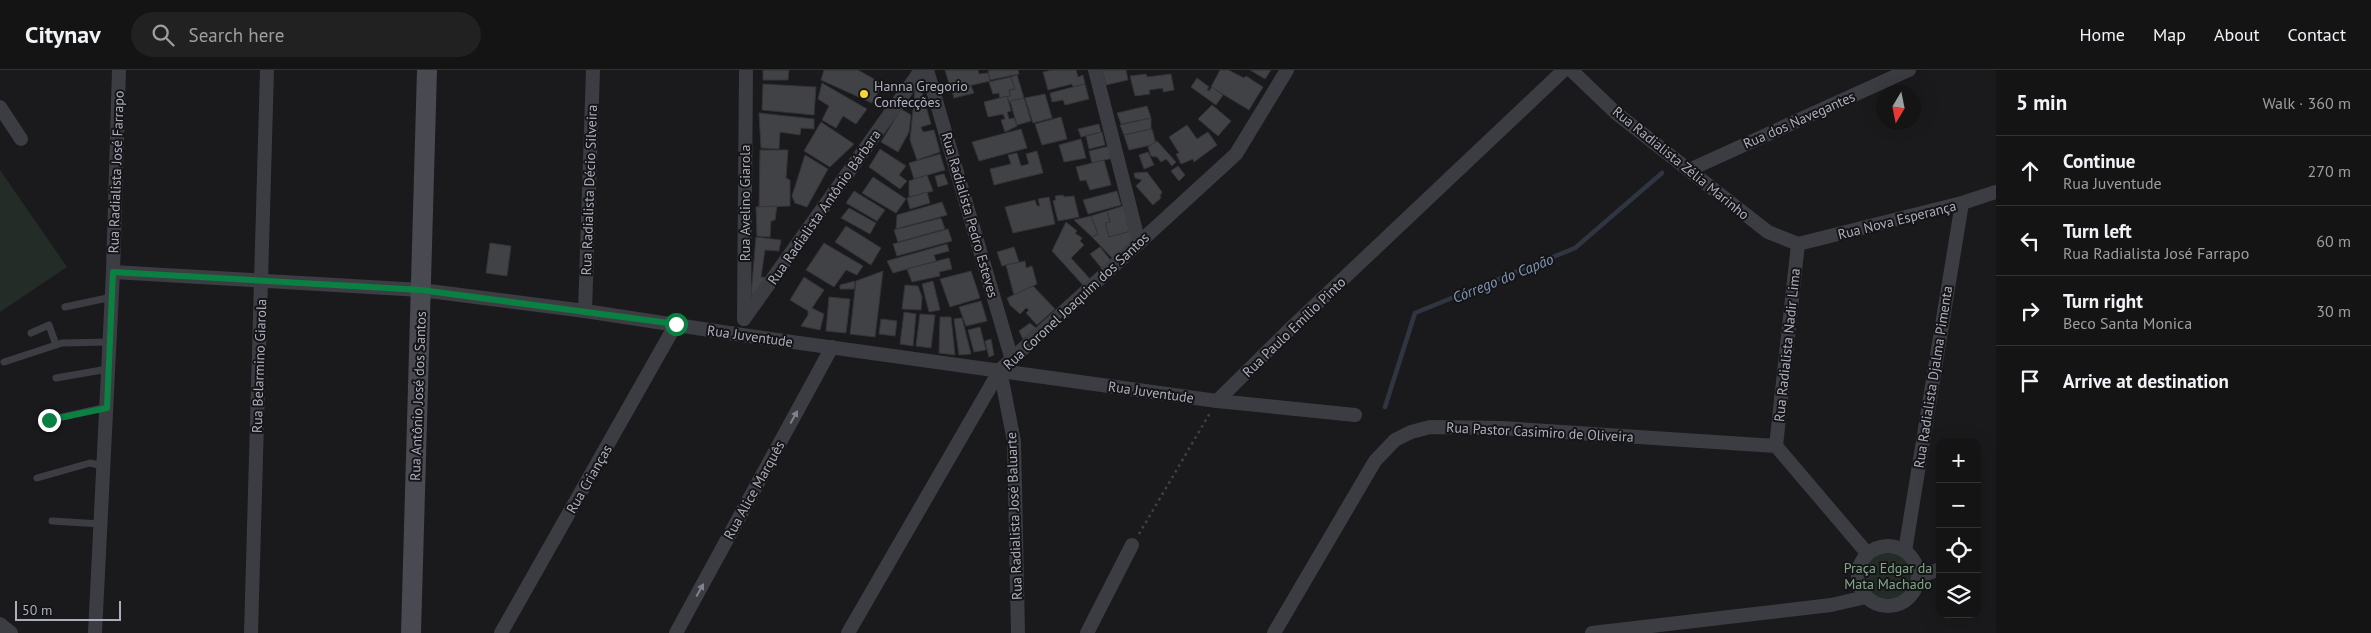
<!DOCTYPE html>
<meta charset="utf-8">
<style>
:root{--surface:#141415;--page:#212122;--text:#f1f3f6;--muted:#9d9ea0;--line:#333334}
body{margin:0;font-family:"PT Sans",sans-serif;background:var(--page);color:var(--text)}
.controls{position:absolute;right:15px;bottom:15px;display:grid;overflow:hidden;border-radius:10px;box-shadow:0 5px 20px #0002}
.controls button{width:45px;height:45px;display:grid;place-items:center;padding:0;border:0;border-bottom:1px solid var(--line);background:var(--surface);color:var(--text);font:25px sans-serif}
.compass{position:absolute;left:1876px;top:15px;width:45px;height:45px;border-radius:50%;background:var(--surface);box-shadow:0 5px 20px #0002;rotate:190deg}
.scale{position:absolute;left:15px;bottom:12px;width:106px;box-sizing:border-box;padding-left:5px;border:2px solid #acaebc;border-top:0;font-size:14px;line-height:18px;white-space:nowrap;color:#acaebc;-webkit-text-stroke:4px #151517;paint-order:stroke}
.stop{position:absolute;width:15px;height:15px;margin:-11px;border:4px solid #0b8043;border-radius:50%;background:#fff}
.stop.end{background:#0b8043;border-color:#fff;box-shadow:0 1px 5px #0008}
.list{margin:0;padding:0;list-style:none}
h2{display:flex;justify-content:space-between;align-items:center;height:65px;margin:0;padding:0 20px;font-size:21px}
h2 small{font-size:16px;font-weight:400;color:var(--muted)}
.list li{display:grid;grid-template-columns:32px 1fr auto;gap:15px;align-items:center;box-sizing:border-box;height:70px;padding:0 20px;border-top:1px solid var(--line)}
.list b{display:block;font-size:19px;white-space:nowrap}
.list p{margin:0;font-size:16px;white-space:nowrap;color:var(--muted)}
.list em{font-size:16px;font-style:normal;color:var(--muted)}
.icon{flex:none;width:28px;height:28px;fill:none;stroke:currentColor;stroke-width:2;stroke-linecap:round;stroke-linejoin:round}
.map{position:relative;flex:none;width:1996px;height:563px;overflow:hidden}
header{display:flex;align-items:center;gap:30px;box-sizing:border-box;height:70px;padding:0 25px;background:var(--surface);border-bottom:1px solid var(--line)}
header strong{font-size:24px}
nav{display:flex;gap:28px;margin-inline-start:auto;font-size:18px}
.search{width:350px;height:45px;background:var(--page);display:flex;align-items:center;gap:12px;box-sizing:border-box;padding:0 18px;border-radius:28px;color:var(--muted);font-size:19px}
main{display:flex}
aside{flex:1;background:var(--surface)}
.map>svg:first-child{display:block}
</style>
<header>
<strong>Citynav</strong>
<div class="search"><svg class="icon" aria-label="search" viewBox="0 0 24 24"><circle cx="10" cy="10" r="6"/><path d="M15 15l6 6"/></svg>Search here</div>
<nav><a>Home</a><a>Map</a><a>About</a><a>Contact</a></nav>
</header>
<main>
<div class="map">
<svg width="1996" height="563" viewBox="0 0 1996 563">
<rect width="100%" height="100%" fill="#1a1a1c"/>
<g fill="#232c26">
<path d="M0 100 67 197 0 242Z"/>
<circle cx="1888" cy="506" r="27"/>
</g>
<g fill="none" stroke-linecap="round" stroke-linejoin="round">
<path stroke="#2f3641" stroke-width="4.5" d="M1385 337 1415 243 1575 178 1662 103"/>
</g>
<g fill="#414246" stroke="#343438">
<path d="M763 0H789L788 10H763Z"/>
<path d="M824 0H858L883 14 872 33 821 10Z"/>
<path d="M945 0H978L979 4 988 3 990 11 951 20Z"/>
<path d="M992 0H1018L1019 4 990 10 988 1Z"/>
<path d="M1053 0H1076L1078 7 1083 5 1085 14 1073 17 1072 14 1048 20 1043 2Z"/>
<path d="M1102 0H1126L1128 10 1106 15Z"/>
<path d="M1220 0H1228L1244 8 1246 6 1263 17 1249 40 1211 17Z"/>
<path d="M1250 0H1271L1265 9Z"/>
<path d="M1146 4 1147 7 1171 4 1174 20 1163 22V18L1149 20 1150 24 1135 26 1130 6Z"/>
<path d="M1017 5 1024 28 1009 32 1007 26H1010L1009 20 1015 19 1011 7Z"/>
<path d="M1011 7 1015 19 1009 20 1010 26 1000 28 999 23 993 24 989 12Z"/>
<path d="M1197 8 1209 17 1207 20 1209 21 1212 17 1223 25 1216 35 1191 17Z"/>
<path d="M916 11 919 12 931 54 921 57 923 62 934 60 940 82 917 90 910 70Z"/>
<path d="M822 13 867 39 856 54 843 46 836 58 822 50 829 36 818 29Z"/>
<path d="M763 14 816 17 814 45 762 40Z"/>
<path d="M1085 14 1089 29 1065 35 1063 30 1052 32 1050 23Z"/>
<path d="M971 16 974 23 954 28 952 21Z"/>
<path d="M1045 24 1052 48 1033 53 1025 28Z"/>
<path d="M1007 26 1011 41 1007 42 1009 49 1014 48 1017 56 1005 62 1001 50 1005 49 1003 44 988 47 984 32Z"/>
<path d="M1024 28 1031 51 1017 55 1010 31Z"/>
<path d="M1212 35 1231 51 1218 66 1198 49Z"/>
<path d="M1147 36 1151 48 1121 54 1117 43Z"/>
<path d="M901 39 911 45 909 62 898 82 881 72Z"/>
<path d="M759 43 814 49V59L801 58 800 65 780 62 779 79 761 78Z"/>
<path d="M1061 47 1067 69 1042 75 1035 54Z"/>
<path d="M1151 48V59L1124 65 1120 55Z"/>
<path d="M821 52 854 74 830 97 804 81Z"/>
<path d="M1099 54 1101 62 1081 67 1078 59Z"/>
<path d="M1187 55 1197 69 1208 62 1217 75 1194 92 1193 89 1181 94 1176 84 1179 83 1169 67Z"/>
<path d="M1021 59 1027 78 979 91 972 72Z"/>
<path d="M1152 59 1156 74 1129 80 1124 65Z"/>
<path d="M1102 62 1105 75 1089 79 1086 66Z"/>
<path d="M1081 69 1086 88 1064 92 1059 75Z"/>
<path d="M1157 71 1176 92 1172 96 1166 89 1161 92 1157 87 1151 86 1148 77Z"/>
<path d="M1110 76 1113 88 1092 93 1089 81Z"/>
<path d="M880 79 906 96 899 105 907 111 900 119 869 97Z"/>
<path d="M760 80H788L786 108 790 110V136L759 137Z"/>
<path d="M1037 81 1043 103 994 115 990 99 1011 94 1008 85 1017 83 1021 96 1029 94 1026 84Z"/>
<path d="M1148 82 1154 95 1144 99 1139 85Z"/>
<path d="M940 84 945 100 914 109 909 93Z"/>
<path d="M805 85 828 99 807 137 795 133 792 126Z"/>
<path d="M1104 90 1111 115 1090 120 1086 110 1080 111 1076 97Z"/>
<path d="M1178 96 1185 105 1179 111 1171 101Z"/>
<path d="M1147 102 1162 122 1160 126 1161 128 1153 135 1136 116 1142 110 1135 108 1134 103Z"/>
<path d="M944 104 948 114 938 117 935 106Z"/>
<path d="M927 105 933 121 909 127V111Z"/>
<path d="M873 107 906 129 896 143 862 123Z"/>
<path d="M854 121 885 140 877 151 846 133Z"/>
<path d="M1117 121 1121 135 1088 144 1083 130Z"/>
<path d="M927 122 930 133 910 139 907 128Z"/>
<path d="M1063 125 1064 127 1074 126 1079 147 1058 151 1053 131 1056 130 1055 126Z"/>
<path d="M1049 127 1055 154 1013 163 1005 137 1035 130 1037 136H1040L1038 129Z"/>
<path d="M942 132 947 145 896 159 897 145Z"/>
<path d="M777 136 775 150 771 151 770 167 757 166 756 137Z"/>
<path d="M1123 136 1131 161 1109 167 1105 153 1110 152 1107 141Z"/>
<path d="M849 138 876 153 870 164 841 148Z"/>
<path d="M1107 141 1110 152 1105 153 1109 167 1131 161 1134 173 1114 190 1092 167 1098 164 1091 146Z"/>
<path d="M1091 146 1098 164 1092 167 1074 150Z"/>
<path d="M941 148 945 159 898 172 894 160Z"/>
<path d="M1066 152 1077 161 1075 163 1082 168 1080 171 1084 175 1071 188 1091 210 1083 215 1052 181Z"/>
<path d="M846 156 881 178 871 195 835 172Z"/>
<path d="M948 159 952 171 897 186 893 174Z"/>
<path d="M756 167 781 170 779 181 765 180 761 207 771 208 758 226 751 225Z"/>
<path d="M490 173 511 176 507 206 486 203Z"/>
<path d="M824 173 863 196 857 205 846 200 834 217 806 200Z"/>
<path d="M947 174 949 181 934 185 936 191 893 203 887 191Z"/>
<path d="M1014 177 1019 192 1002 196 997 182Z"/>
<path d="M1100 177 1112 192 1103 200 1090 184Z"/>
<path d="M949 188 952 199 939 202 940 206 912 212 907 199Z"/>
<path d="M1025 191 1026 198 1032 196 1037 214 1014 225 1006 195Z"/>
<path d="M883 201 875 267 850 264 856 211Z"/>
<path d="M971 201 980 228 950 237 940 209Z"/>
<path d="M804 207 824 220 812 238 824 244 820 260 801 256 808 245V241L790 230Z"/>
<path d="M855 211 854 219H840V215Z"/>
<path d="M933 211 940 240 929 242 922 214Z"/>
<path d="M905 215 918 216 922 227 921 240 902 239Z"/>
<path d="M1033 216 1055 239 1037 255 1026 243 1029 240 1026 238 1020 244 1010 235 1007 228Z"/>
<path d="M829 227 850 229 846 263 826 261Z"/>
<path d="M981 231 987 251 966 256 959 237Z"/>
<path d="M904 242 916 244 913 276 900 274Z"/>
<path d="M920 244 935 245 931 278 916 276Z"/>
<path d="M940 247H951L955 285 939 283Z"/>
<path d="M962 248 971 284 959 285 954 249Z"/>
<path d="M881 249 897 251 895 266 879 264Z"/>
<path d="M1030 253 1036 258 1023 269 1019 261Z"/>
<path d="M980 257 986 280 974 282 968 260Z"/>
<path d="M991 269 994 285 989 287 985 271Z"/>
</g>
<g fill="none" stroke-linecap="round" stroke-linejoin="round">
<path stroke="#404148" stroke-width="2.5" stroke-dasharray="2.5 4" stroke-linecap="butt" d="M1139 464 1210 343"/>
<g stroke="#3c3d43" stroke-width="7">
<path d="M65 237 112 227"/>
<path d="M31 263 49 255 56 275"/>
<path d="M4 292 62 273 110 272"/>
<path d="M56 308 108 299"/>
<path d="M49 350 107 337"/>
<path d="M37 408 90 393 103 396"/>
<path d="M52 451 101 454"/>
</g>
<g stroke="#3c3d43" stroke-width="14">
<path d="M927 0 1012 290"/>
<path d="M1095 0 1139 173"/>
<path d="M1571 0 1616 43 1768 162 1798 174"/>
<path d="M0 37 21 69"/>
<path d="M1689 100 1909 0"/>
<path d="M1798 174 1962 133 1996 122"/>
<path d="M113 202 421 220 585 241 742 265 1217 331 1355 345"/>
<path d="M585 241 593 0"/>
<path d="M744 249 921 0"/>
<path d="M744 249 746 0"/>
<path d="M1000 300 1014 371 1018 563"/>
<path d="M1217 331 1290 259 1564 0"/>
<path d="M1776 376 1798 174"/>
<circle cx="1888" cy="506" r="30"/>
<path d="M1905 481 1962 133"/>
<path d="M1918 507 1940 499"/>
<path d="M0 554 11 563"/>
<path d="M95 563 113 202 119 0"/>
<path d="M251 563 267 0"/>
<path d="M501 563 676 254"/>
<path d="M676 563 832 277"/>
<path d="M848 563 1000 300 1236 84 1287 0"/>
<path d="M1087 563 1132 475"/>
<path d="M1274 563 1375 391 1395 370 1411 362 1430 357 1501 358 1776 376 1867 483"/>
<path d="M1592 563 1831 535 1866 527"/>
</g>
<path stroke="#484951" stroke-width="20" d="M411 563 427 0"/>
</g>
<defs><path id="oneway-solid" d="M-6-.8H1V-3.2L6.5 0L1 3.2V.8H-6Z" transform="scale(1.25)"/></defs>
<g fill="#7f818c">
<use href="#oneway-solid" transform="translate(794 347) rotate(-61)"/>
<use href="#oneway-solid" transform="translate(700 520) rotate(-61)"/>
</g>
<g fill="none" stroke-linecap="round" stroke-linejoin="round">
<path stroke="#0b8043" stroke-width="6" d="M49 350 107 338 113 202 421 220 676 254"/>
</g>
<circle fill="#f8d536" stroke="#151517" stroke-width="2" cx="864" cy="24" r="5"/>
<g text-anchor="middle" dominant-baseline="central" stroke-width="4" stroke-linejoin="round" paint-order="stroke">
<g font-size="14" fill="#acaebc" stroke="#151517" text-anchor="start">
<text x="874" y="16">Hanna Gregorio<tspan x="874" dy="16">Confecções</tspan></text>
</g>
<g font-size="14" fill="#acaebc" stroke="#151517">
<text transform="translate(1799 50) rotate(-24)">Rua dos Navegantes</text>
<text transform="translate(1681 93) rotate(39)">Rua Radialista Zélia Marinho</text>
<text transform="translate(116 102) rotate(-88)">Rua Radialista José Farrapo</text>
<text transform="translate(589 120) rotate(-88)">Rua Radialista Décio Silveira</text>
<text transform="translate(745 133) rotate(-90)">Rua Avelino Giarola</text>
<text transform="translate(824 137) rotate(-55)">Rua Radialista Antônio Bárbara</text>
<text transform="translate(970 145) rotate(74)">Rua Radialista Pedro Esteves</text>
<text transform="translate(1897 150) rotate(-14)">Rua Nova Esperança</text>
<text transform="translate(1076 231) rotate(-43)">Rua Coronel Joaquim dos Santos</text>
<text transform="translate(1294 257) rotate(-44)">Rua Paulo Emílio Pinto</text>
<text transform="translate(750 266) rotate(8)">Rua Juventude</text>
<text transform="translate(1787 275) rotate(-84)">Rua Radialista Nadir Lima</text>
<text transform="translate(259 296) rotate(-88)">Rua Belarmino Giarola</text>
<text transform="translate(1933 307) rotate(-81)">Rua Radialista Djalma Pimenta</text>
<text transform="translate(1151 322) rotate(8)">Rua Juventude</text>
<text transform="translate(418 326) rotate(-88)">Rua Antônio José dos Santos</text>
<text transform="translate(1540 362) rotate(3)">Rua Pastor Casimiro de Oliveira</text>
<text transform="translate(589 409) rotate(-60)">Rua Crianças</text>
<text transform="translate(754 420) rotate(-61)">Rua Alice Marquês</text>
<text transform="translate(1014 446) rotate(-92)">Rua Radialista José Baluarte</text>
</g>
<g font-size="14" fill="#83a78a" stroke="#151517">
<text x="1888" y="498">Praça Edgar da<tspan x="1888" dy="16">Mata Machado</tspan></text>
</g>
<g font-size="15" font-style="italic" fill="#8296b7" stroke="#151517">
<text transform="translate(1503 208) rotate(-22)">Córrego do Capão</text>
</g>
</g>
</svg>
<div class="controls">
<button>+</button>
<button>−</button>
<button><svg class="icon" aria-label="locate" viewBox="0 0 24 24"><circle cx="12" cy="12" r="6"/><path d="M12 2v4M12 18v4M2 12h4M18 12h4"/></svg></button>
<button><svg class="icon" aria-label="layers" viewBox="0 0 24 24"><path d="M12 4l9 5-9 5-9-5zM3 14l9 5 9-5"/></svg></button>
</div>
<svg class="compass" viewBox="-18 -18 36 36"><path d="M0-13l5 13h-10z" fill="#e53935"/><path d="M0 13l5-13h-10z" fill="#9d9ea0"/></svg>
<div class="scale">50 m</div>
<div class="stop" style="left:676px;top:254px"></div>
<div class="stop end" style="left:49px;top:350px"></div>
</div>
<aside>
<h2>5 min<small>Walk · 360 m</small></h2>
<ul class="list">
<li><svg class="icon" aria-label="ahead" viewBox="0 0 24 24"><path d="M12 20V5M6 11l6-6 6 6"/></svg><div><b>Continue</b><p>Rua Juventude</p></div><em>270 m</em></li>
<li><svg class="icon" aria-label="left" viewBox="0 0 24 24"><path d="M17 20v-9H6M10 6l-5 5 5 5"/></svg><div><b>Turn left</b><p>Rua Radialista José Farrapo</p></div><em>60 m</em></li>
<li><svg class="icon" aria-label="right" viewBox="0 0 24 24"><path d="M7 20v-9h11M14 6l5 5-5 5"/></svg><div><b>Turn right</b><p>Beco Santa Monica</p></div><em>30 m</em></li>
<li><svg class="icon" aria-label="arrive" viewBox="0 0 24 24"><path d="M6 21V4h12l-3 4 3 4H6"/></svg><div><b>Arrive at destination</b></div></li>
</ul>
</aside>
</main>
